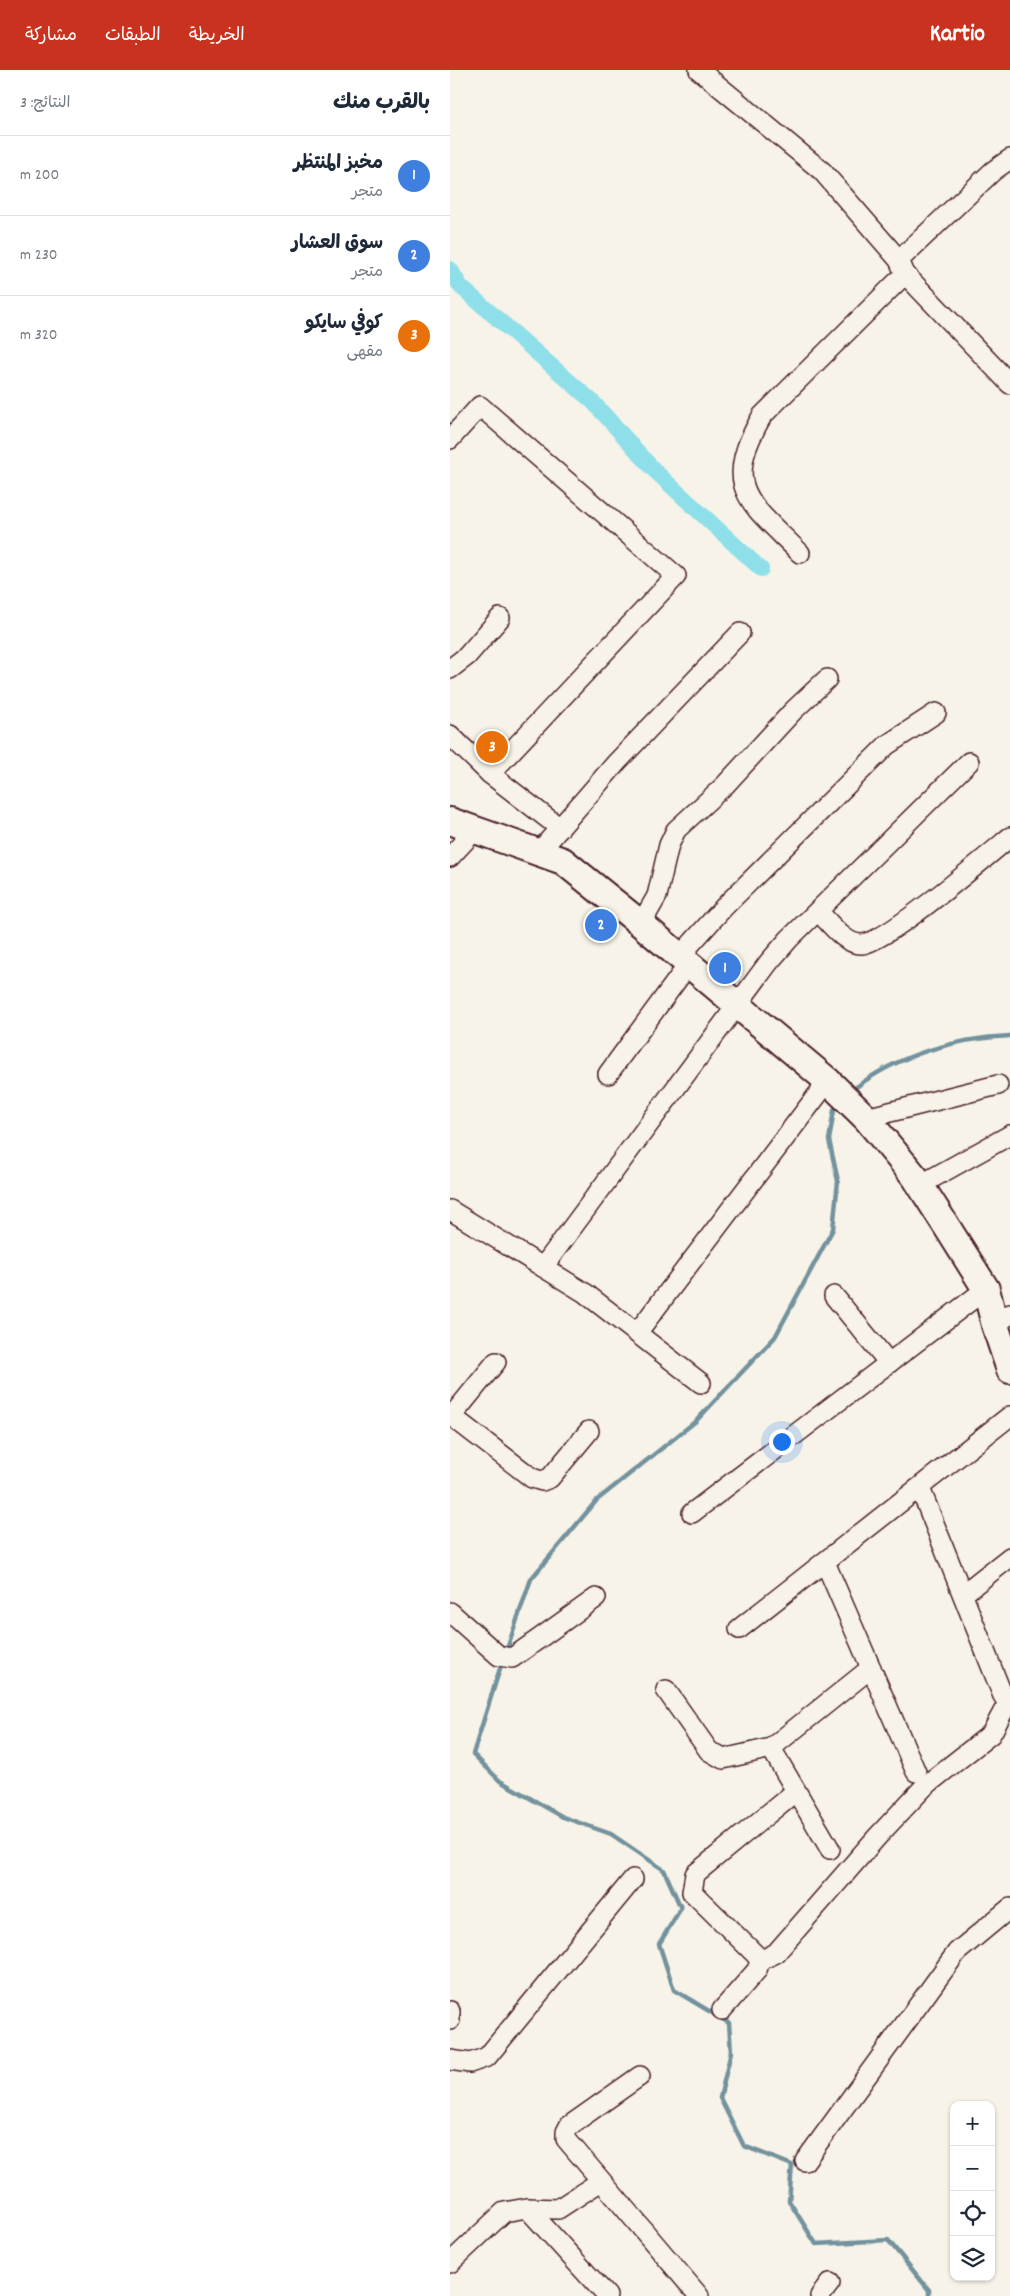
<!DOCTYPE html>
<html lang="ar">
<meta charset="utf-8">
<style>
:root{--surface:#fff;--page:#f6f6f7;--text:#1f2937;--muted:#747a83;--line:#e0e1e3;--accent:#c8321e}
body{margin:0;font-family:Dekko,"Playpen Sans Arabic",sans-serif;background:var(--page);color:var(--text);direction:rtl}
.controls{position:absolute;right:15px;bottom:15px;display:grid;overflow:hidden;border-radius:10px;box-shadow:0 1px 4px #0004}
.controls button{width:45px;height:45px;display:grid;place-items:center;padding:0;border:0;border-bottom:1px solid var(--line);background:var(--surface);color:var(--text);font:25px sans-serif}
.you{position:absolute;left:331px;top:1371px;width:18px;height:18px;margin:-12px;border:4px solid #fff;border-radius:50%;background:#1a73e8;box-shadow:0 0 0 8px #1a73e833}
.badge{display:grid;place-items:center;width:32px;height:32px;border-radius:50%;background:var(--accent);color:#fff;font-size:16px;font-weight:700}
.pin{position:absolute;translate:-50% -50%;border:2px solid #fff;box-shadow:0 1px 5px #0006}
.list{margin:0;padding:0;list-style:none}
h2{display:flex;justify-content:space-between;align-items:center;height:65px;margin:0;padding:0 20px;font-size:21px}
h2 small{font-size:16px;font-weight:400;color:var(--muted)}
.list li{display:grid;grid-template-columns:32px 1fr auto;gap:15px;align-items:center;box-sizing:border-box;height:80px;padding:0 20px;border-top:1px solid var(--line)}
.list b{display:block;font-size:19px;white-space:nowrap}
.list p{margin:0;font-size:16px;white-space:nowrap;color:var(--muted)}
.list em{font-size:16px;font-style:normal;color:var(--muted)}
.icon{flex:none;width:28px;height:28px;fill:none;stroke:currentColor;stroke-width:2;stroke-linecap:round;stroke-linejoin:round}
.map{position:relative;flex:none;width:560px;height:2226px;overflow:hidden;direction:ltr}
header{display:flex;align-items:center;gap:30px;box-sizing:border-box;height:70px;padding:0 25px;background:var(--accent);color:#fff}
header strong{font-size:24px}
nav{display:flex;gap:28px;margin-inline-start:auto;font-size:18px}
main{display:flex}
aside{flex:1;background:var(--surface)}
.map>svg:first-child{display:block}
</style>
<header>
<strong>Kartio</strong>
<nav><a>الخريطة</a><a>الطبقات</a><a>مشاركة</a></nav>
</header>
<main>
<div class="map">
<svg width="560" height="2226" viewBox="0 0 560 2226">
<rect width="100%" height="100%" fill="#f7f3e8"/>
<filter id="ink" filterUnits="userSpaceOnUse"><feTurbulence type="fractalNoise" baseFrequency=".02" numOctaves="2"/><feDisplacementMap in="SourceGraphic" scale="10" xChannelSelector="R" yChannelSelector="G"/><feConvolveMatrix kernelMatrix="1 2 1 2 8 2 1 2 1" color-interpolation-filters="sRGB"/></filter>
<g filter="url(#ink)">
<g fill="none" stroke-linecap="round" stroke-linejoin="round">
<g stroke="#73929d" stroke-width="4.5">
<path d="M405 1018C448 985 506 968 560 966"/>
<path d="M56 1582 81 1509 147 1430 246 1351 325 1267 383 1159 388 1111 379 1070 384 1040 389 1033"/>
<path d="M52 1592 23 1684 50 1711 113 1747 161 1764 214 1800 231 1838 209 1874 224 1920 279 1953 281 1982 270 2028 294 2076 342 2095 339 2131 366 2174 438 2170 479 2220V2226"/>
</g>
<path stroke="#8edfe9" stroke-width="16" d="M0 199 11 217 143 332 205 401 311 499"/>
<defs>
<g id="street">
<path d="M249 0 372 101 449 190 455 204 560 314"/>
<path d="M449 190 543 101 560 89"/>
<path d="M0 369 30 336 226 506 40 704"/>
<path d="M350 483C300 432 270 419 312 346L455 204"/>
<path d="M0 599 17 586 50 548"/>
<path d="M0 665 40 704 110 758"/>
<path d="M89 782 167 692 290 563"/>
<path d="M0 787 24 761"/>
<path d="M368 841C379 852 395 875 412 874 437 872 536 787 560 767"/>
<path d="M191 854 207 826 219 775 226 760 275 715 343 641 377 609"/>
<path d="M229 887 275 836 437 675 486 643"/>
<path d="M158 1004 238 895"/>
<path d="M416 1048 548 1015"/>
<path d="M470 1115 560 1065"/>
<path d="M0 1140 135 1223 251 1313"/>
<path d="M93 1197 319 892 339 869 519 692"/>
<path d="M384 1226 439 1293"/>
<path d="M545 1255 560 1244"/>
<path d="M187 1263 378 1011"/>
<path d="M0 1345 82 1408 92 1411 100 1408 139 1361"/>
<path d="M2 1346 46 1292"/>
<path d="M470 1418 553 1626 560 1629"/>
<path d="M242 1443 536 1219"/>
<path d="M375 1492 466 1702"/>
<path d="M513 1524 560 1487"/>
<path d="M0 1542 49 1586 62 1588 146 1528"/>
<path d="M289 1559 560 1346"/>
<path d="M216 1620 259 1681 273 1689 321 1678 421 1598"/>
<path d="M321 1678 380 1779"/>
<path d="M310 1891 326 1883 427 1767 475 1716 541 1664 560 1629"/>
<path d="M272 1940 307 1900 310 1891 306 1885 242 1822 245 1804 346 1721"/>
<path d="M0 1941V1950"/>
<path d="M0 1990 20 1993 37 1987 183 1809"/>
<path d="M190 2006 119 2056 116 2062V2069L249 2226"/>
<path d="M355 2091 507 1882 560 1838"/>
<path d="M77 2138 157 2226"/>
<path d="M0 2193 54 2142 77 2138 108 2139 151 2111"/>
<path d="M370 2226 380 2213"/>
</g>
<path id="secondary" d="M0 751 113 791 191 854 378 1011 416 1048 465 1107 497 1157 536 1219 545 1255 560 1300"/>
</defs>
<use href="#street" stroke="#4a1f2b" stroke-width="22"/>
<use href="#secondary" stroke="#4a1f2b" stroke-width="30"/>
<use href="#street" stroke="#f7f3e8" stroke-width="19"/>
<use href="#secondary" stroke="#f7f3e8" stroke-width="26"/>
</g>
</g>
</svg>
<div class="controls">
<button>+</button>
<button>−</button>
<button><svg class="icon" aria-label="locate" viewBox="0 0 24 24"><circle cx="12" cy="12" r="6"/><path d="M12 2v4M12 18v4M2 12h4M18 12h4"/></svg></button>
<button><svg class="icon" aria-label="layers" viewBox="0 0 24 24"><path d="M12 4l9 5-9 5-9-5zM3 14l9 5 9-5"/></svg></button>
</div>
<div class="you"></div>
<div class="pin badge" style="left:275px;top:898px;background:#3f7fe0">1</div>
<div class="pin badge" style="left:151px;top:855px;background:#3f7fe0">2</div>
<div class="pin badge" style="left:42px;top:677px;background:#e8710a">3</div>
</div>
<aside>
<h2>بالقرب منك<small>النتائج: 3</small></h2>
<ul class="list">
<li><span class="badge" style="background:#3f7fe0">1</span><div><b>مخبز المنتظر</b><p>متجر</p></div><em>200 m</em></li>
<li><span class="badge" style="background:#3f7fe0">2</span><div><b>سوق العشار</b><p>متجر</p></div><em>230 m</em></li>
<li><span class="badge" style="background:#e8710a">3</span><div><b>كوفي سايكو</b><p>مقهى</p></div><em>320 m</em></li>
</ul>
</aside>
</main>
